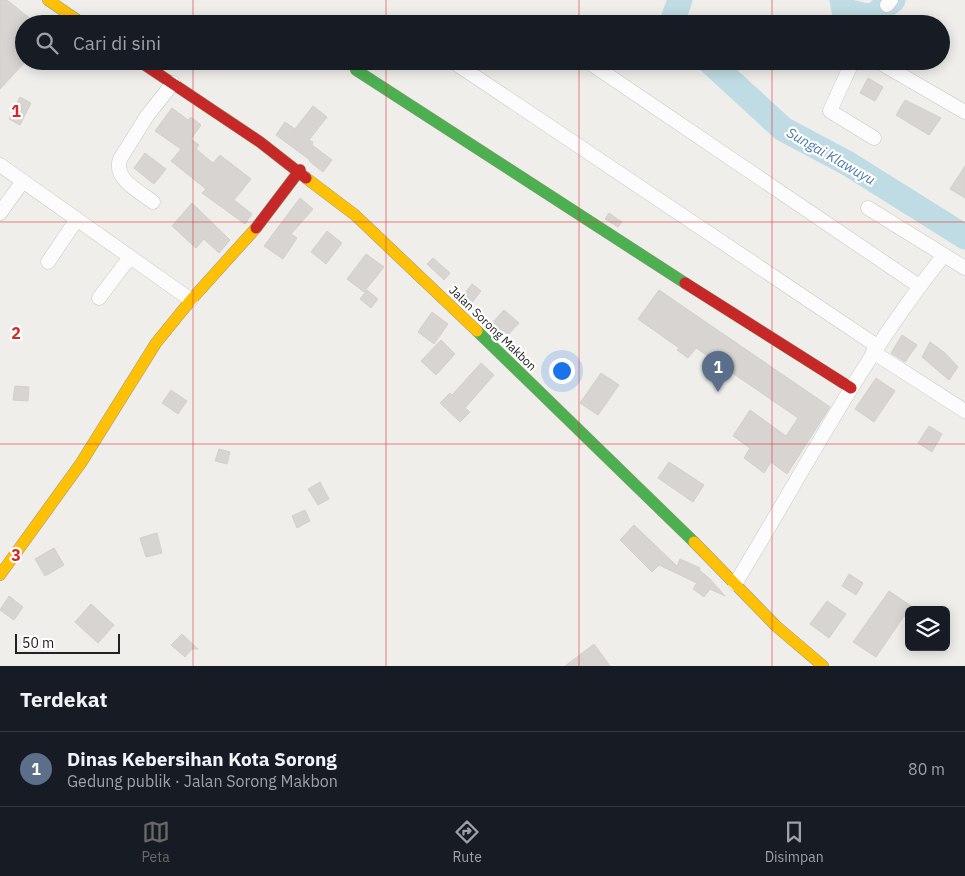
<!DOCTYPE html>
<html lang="id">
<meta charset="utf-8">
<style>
:root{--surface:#171b24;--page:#242831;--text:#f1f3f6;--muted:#9ea1a6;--line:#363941;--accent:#6a6968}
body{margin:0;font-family:"IBM Plex Sans",sans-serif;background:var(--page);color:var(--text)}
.controls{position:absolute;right:15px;bottom:15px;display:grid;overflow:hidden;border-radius:8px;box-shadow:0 2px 12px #0003}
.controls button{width:45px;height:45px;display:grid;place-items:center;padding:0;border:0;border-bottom:1px solid var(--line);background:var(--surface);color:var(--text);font:25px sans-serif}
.scale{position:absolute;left:15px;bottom:12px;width:105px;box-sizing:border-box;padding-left:5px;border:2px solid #222;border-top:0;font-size:14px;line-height:18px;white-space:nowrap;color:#222;-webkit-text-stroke:4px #fff;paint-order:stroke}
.you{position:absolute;left:561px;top:370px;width:18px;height:18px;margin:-12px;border:4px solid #fff;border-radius:50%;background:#1a73e8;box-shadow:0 0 0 8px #1a73e833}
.badge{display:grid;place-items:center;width:32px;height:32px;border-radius:50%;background:var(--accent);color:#fff;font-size:16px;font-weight:700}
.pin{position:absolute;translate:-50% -41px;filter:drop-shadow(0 1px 2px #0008)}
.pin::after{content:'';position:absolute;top:26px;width:18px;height:15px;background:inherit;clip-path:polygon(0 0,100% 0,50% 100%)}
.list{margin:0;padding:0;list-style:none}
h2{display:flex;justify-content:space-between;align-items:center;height:65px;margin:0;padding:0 20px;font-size:21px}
h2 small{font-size:16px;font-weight:400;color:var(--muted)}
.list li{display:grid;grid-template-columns:32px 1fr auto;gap:15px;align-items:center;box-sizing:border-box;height:75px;padding:0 20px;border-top:1px solid var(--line)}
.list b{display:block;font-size:19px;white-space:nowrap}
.list p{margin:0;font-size:16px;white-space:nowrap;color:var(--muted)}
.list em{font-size:16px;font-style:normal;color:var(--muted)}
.icon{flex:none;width:28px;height:28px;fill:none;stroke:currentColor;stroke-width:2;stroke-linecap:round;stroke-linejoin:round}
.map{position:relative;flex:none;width:965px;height:666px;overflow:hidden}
.search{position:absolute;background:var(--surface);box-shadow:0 2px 12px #0003;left:15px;right:15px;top:15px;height:55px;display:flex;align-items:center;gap:12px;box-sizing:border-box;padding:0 18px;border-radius:28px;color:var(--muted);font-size:19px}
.sheet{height:140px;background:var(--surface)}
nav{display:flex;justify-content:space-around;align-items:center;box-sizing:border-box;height:70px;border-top:1px solid var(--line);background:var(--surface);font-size:14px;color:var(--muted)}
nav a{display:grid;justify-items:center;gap:2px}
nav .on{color:var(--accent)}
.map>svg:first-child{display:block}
</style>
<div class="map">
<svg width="965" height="666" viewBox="0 0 965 666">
<rect width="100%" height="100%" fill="#f0eeeb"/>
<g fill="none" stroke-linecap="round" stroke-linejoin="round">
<g stroke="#bfdbe3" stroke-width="25">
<path d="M842 0 844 11 872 17 893 0"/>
<path d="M676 24 673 19 680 0"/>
<path d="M709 61 783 129 847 163 965 237"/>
</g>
</g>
<g fill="#d7d4d2" stroke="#d3d0cc">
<path d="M0 0H7L37 24H24V61H26L0 89Z"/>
<path d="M868 78 883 87 875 101 860 93Z"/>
<path d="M20 97 31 103 20 125 9 119Z"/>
<path d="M905 100 941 118 929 135 896 115Z"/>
<path d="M313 106 327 117 309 140 313 142 312 145 332 160 323 172 309 161 310 160 276 135 285 122 295 129Z"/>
<path d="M172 108 188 120 191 117 201 125 191 139 199 145 196 149 213 163 220 155 251 179 234 200 252 214 245 224 202 193 206 189 171 161 181 149 155 131Z"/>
<path d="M145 153 166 169 154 184 134 168Z"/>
<path d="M965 166V198L950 189Z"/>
<path d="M300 198 313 209 291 234 297 238 283 259 264 246Z"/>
<path d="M192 203 230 240 219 253 204 239 196 248 172 226Z"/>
<path d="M609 213 622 222 618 227 605 219Z"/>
<path d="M327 231 342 243 326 264 311 252Z"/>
<path d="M366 254 384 267 364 292 347 279Z"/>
<path d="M433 258 450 273 444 280 427 264Z"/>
<path d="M472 284 481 291 470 305 462 297Z"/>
<path d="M367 290 378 299 371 308 360 299Z"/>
<path d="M659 290 830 407 787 474 771 462 764 473 744 458 750 448 733 436 750 410 786 436 798 418 696 348 688 358 677 350 679 348 638 319Z"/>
<path d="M504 310 519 323 506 337 492 323Z"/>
<path d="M432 312 448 324 434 344 418 332Z"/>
<path d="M902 335 917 345 905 362 891 353Z"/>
<path d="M441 340 455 354 436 375 421 361Z"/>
<path d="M930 342 945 353 958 367 949 380 922 357Z"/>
<path d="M481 363 494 375 465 408 470 412 460 422 440 403 450 393 452 395Z"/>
<path d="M601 373 619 385 598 415 580 403Z"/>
<path d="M876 378 895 391 874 422 855 409Z"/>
<path d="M15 386 29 387 28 401 13 400Z"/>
<path d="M171 390 187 401 178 414 162 403Z"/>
<path d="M929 426 942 434 932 452 918 443Z"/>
<path d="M219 449 230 452 227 464 215 461Z"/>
<path d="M669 462 704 485 693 502 658 478Z"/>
<path d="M320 482 329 499 318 505 308 489Z"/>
<path d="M305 510 310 521 297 528 292 516Z"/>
<path d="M634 525 677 566 680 559 700 568 699 570 710 579 725 596 710 589 704 597 693 589 697 583 659 565 652 572 620 540Z"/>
<path d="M157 533 162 553 146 557 140 538Z"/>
<path d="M54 548 64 565 45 576 35 559Z"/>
<path d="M849 574 863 583 856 595 842 586Z"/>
<path d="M889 591 914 608 909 610 907 618 904 616 876 657 853 642Z"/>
<path d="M9 596 23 607 14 620 0 610Z"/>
<path d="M827 601 846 614 829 638 810 624Z"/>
<path d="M91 604 114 625 98 643 75 622Z"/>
<path d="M182 634 198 649H192L185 657 171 645Z"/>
<path d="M594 644 610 666H565Z"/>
</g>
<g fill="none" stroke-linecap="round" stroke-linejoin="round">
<defs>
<g id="street">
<path d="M887 5 891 0"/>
<path d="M531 23 532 24"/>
<path d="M452 61 877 346"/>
<path d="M587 61 919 286"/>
<path d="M856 61 850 67 830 111 874 138"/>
<path d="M877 61 965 112"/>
<path d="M0 165 191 300"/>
<path d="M153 202C139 191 113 179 120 159L147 116 173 83"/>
<path d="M868 208 965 268"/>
<path d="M0 213 23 181"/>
<path d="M48 262 77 219"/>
<path d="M99 298 130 257"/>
<path d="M873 352 965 411"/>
<path d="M735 584C803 473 862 357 944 255"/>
</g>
<g id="fast">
<path d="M356 70 685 283"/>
<path d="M477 331 694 542"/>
</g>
<g id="slow">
<path d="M48 0 83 24"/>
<path d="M306 178 355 215 477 331"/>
<path d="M694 542 776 626 823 666"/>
<path d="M0 575 81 463 156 343 191 300 256 228"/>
</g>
<g id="jam">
<path d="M139 61 260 142 306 178"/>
<path d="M256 228 300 170"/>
<path d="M685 283 851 388"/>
</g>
</defs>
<use href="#street" stroke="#c9c8c7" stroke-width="15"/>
<use href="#fast" stroke="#999a82" stroke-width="12"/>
<use href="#slow" stroke="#999a82" stroke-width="12"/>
<use href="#jam" stroke="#999a82" stroke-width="12"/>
<use href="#street" stroke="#fdfcfc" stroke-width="14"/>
<use href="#fast" stroke="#4caf50" stroke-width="11"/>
<use href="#slow" stroke="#ffc107" stroke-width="11"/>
<use href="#jam" stroke="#c62828" stroke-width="11"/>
</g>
<path fill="none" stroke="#d62828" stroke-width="1" stroke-opacity="0.55" d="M193 0V24M386 0V24M579 0V24M772 0V24M193 61V666M386 61V666M579 61V666M772 61V666M0 222H965M0 444H965"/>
<g text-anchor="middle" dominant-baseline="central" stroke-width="4.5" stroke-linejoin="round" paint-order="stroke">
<g font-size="12" fill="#222" stroke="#fff">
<text transform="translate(493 328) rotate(44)">Jalan Sorong Makbon</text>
</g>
<g font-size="14" font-style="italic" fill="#4a7aab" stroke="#fff">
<text transform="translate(831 156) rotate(30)">Sungai Klawuyu</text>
</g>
</g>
<g font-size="16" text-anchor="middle" font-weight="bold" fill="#d62828" stroke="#fff" stroke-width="4.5" stroke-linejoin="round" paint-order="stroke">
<text x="16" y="117">1</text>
<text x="16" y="339">2</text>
<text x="16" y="561">3</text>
</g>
</svg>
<div class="controls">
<button><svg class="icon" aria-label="layers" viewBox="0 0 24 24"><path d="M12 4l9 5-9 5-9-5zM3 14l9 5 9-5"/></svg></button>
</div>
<div class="scale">50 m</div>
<div class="you"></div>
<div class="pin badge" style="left:718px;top:392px;background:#5c6f8a">1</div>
<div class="search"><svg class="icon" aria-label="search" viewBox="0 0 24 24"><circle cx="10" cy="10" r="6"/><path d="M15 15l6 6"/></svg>Cari di sini</div>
</div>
<section class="sheet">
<h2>Terdekat<small></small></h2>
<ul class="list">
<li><span class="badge" style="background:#5c6f8a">1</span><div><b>Dinas Kebersihan Kota Sorong</b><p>Gedung publik · Jalan Sorong Makbon</p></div><em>80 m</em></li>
</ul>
</section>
<nav>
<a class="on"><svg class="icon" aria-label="map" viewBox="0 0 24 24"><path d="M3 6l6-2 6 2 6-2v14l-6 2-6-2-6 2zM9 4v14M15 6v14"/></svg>Peta</a>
<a><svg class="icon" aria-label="directions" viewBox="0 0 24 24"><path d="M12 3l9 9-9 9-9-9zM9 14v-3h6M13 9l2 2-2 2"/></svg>Rute</a>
<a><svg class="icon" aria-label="saved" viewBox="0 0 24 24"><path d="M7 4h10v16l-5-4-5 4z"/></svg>Disimpan</a>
</nav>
